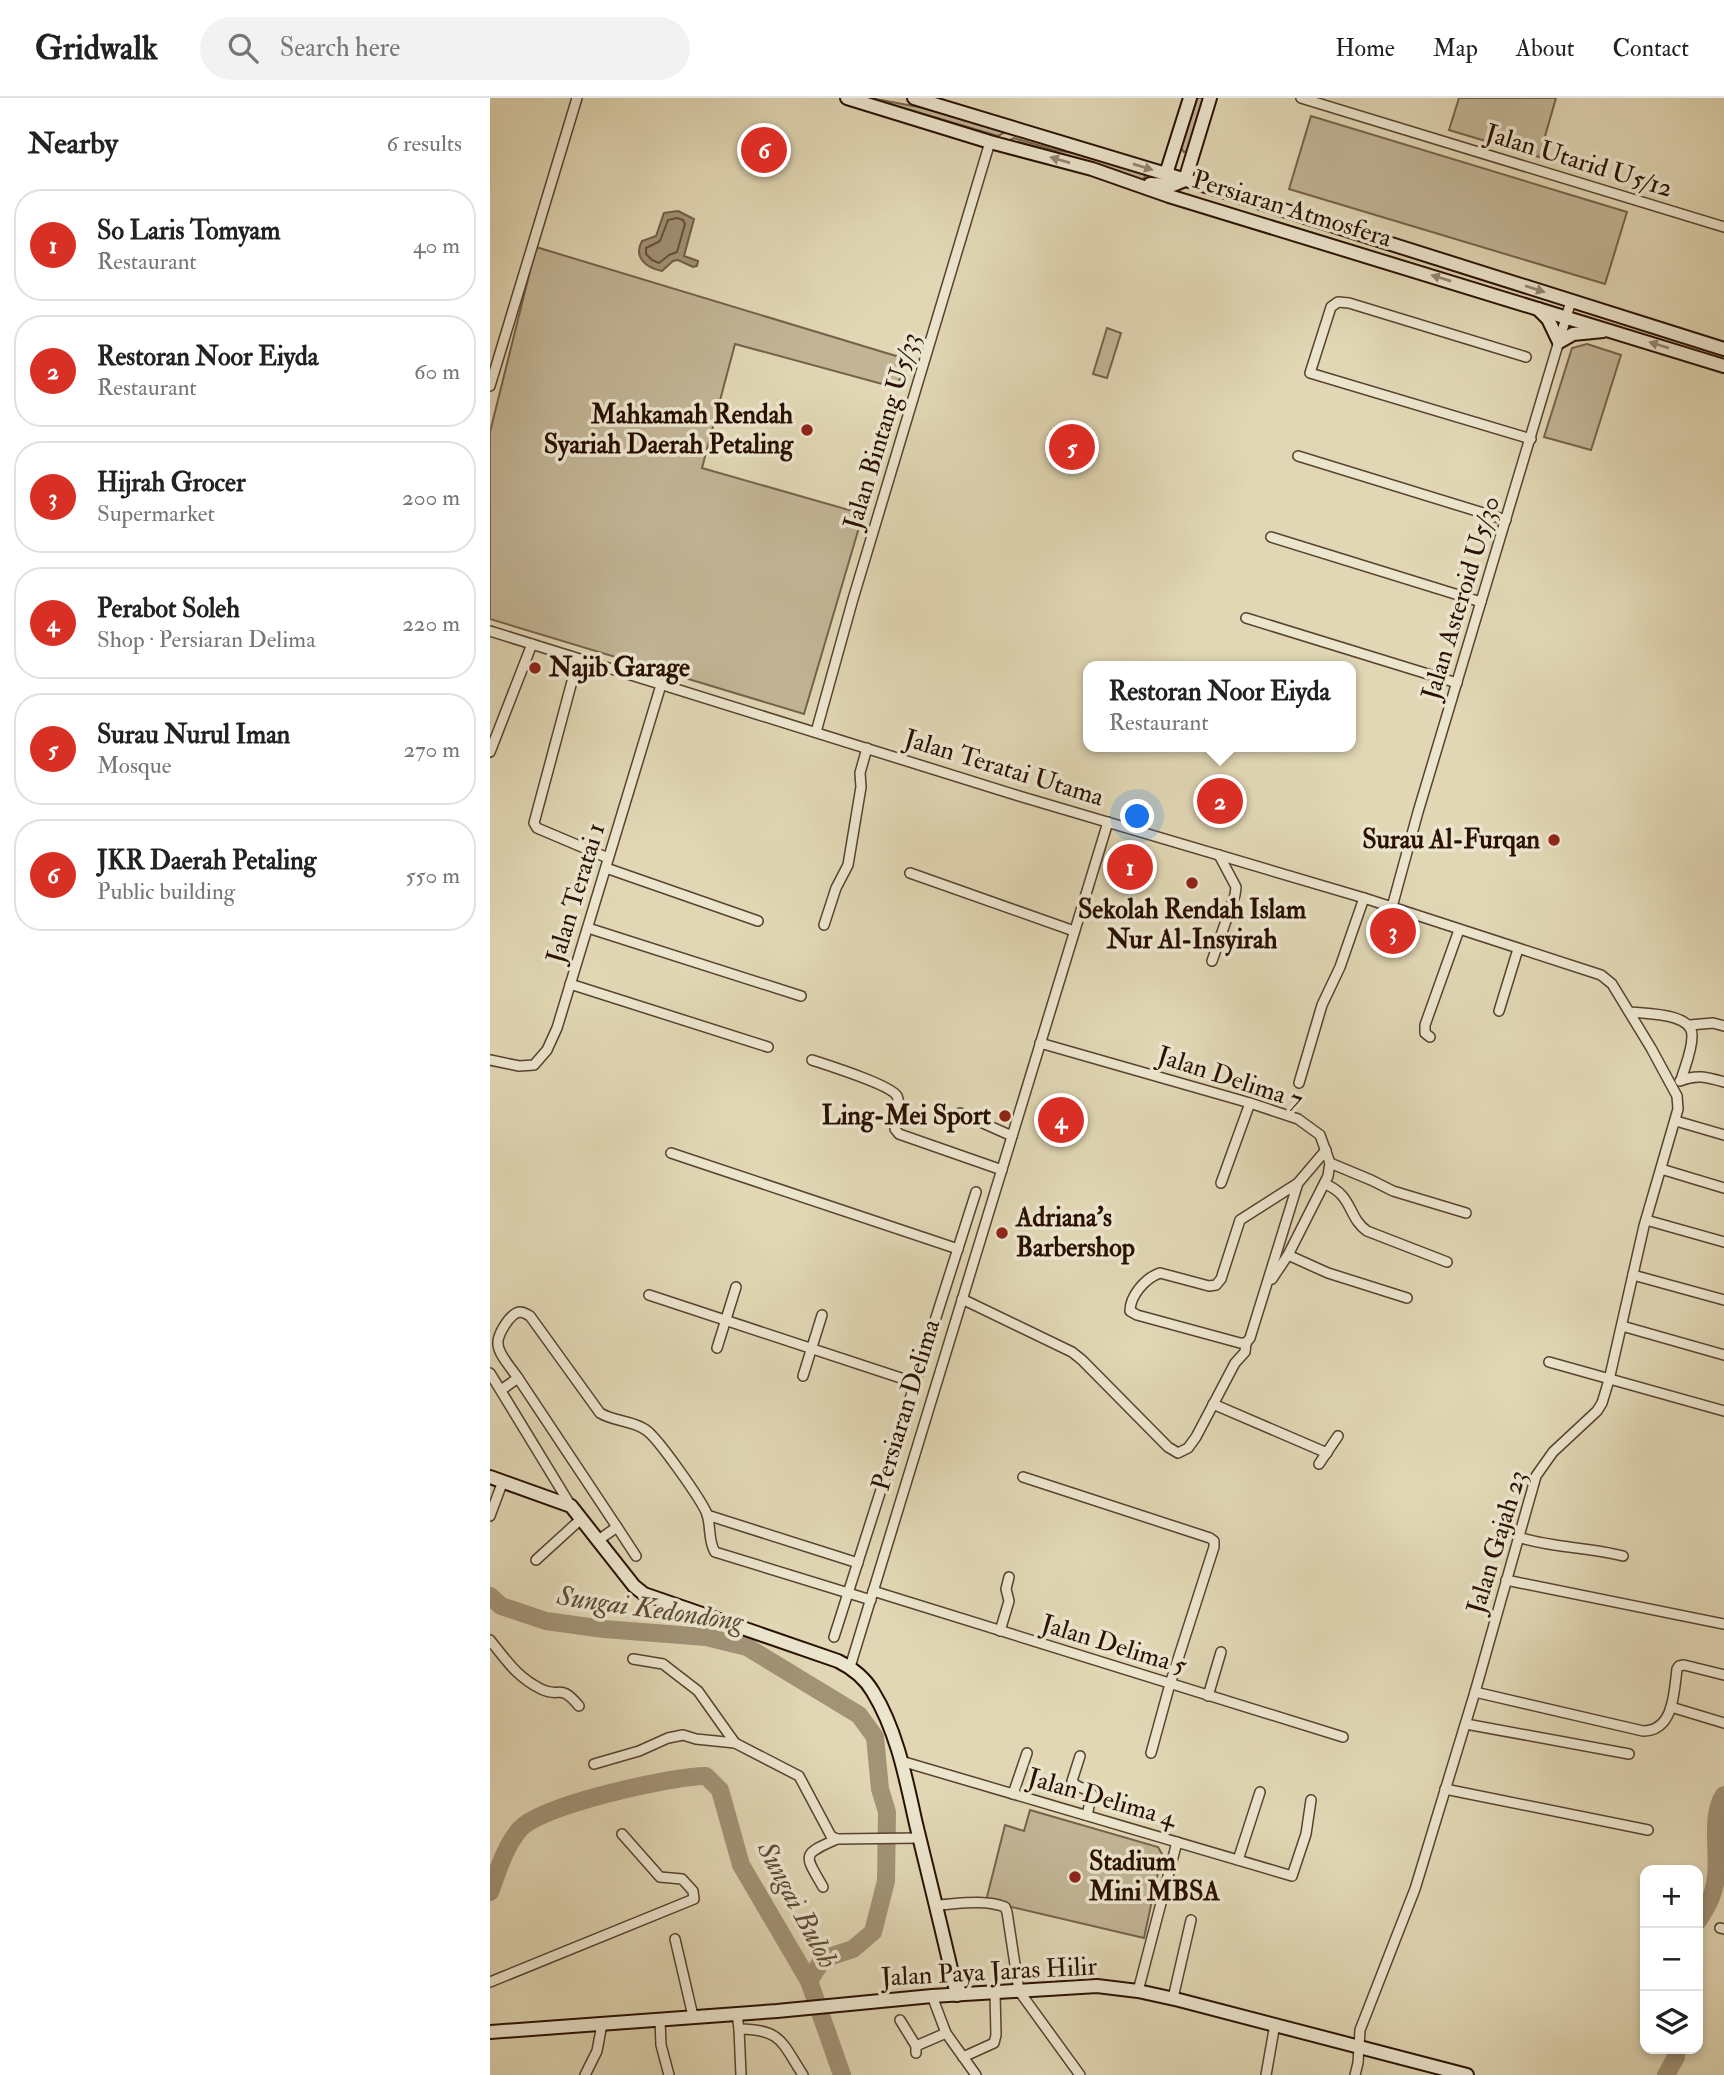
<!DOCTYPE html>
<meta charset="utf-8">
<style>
:root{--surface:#fff;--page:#f2f2f2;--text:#222;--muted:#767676;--line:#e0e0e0;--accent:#d93025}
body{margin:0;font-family:"IM FELL Double Pica",serif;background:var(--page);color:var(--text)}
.controls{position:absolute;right:21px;bottom:21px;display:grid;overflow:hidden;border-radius:14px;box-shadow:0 4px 10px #0003}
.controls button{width:63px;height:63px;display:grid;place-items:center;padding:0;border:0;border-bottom:2px solid var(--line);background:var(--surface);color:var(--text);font:35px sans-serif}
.you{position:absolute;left:648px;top:719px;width:24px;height:24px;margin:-18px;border:5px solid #fff;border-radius:50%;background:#1a73e8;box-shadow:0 0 0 10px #1a73e833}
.badge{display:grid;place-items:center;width:46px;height:46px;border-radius:50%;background:var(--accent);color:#fff;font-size:23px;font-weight:700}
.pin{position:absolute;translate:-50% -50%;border:4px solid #fff;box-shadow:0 2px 7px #0006}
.popup{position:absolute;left:593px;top:563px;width:273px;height:91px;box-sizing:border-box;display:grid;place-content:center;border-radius:14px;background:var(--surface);filter:drop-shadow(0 2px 5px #0005);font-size:23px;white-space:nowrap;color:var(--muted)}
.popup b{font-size:26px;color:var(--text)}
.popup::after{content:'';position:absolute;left:50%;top:100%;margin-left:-14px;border:14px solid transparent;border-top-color:var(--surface)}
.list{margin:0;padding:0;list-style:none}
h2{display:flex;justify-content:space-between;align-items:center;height:91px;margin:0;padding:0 28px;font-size:30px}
h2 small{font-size:23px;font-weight:400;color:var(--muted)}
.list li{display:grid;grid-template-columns:46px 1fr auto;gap:21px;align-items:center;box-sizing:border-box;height:112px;margin:0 14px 14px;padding:0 14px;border:2px solid var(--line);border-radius:28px}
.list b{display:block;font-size:26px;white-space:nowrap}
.list p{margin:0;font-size:23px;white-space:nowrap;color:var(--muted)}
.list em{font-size:23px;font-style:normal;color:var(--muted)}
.icon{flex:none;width:38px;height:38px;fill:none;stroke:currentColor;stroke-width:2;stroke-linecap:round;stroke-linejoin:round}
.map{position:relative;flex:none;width:1234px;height:1977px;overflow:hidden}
header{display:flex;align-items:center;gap:42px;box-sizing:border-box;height:98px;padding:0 35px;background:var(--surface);border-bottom:2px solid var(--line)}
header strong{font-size:33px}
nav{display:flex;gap:38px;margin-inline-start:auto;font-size:24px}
.search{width:490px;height:63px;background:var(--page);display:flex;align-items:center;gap:18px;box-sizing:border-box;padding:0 24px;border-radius:38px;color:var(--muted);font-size:26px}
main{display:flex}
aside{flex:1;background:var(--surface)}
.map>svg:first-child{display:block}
</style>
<header>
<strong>Gridwalk</strong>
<div class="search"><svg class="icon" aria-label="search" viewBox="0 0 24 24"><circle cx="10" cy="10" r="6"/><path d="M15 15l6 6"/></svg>Search here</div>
<nav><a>Home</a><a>Map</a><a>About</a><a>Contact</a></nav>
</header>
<main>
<aside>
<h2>Nearby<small>6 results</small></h2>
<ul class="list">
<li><span class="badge">1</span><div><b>So Laris Tomyam</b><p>Restaurant</p></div><em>40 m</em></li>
<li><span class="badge">2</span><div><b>Restoran Noor Eiyda</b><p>Restaurant</p></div><em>60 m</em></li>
<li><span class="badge">3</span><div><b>Hijrah Grocer</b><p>Supermarket</p></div><em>200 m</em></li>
<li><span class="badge">4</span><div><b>Perabot Soleh</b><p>Shop · Persiaran Delima</p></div><em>220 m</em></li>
<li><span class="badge">5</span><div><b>Surau Nurul Iman</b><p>Mosque</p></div><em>270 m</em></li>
<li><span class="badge">6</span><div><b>JKR Daerah Petaling</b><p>Public building</p></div><em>550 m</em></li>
</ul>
</aside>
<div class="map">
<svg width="1234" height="1977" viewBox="0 0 1234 1977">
<rect width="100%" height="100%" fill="#e1d7b4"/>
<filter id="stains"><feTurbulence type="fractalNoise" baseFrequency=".00286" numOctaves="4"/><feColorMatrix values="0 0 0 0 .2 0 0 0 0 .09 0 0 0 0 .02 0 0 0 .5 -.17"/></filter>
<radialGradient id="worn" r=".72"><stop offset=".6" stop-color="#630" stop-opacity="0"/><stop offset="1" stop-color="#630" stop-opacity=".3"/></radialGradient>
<g fill="#c2b596" stroke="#76624c" stroke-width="2">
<path d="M380 0 434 10 515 34 508 38Z"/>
<path d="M707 0H714L698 53 694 54 691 50Z"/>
<path d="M969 0H1066L1049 59 959 32Z"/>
<path d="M821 18 1137 114 1115 186 799 91Z"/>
<path d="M524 40 565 52 596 57 654 74 655 79 652 82 518 43Z"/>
<path d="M46 149 416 261 407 290 245 246 212 370 373 416 314 616 0 521V334Z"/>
<path d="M617 230 631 235 617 280 603 276Z"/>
<path d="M1097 246 1131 257 1101 352 1054 339 1082 250Z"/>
<path d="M540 1712 668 1749 672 1756 654 1840 496 1803 515 1727 534 1733Z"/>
</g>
<path fill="#a29377" stroke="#725f48" stroke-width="2" d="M188 113 204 121 194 158 208 163 207 168 203 169 188 162 183 163 172 173C156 170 143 159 152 143L166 138 174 115Z"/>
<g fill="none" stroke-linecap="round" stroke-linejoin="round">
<path stroke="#66523c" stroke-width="2" d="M187 120 193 122 195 126 187 154 179 157 169 165 162 162 156 156V150L170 143 178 122Z"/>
<g stroke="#a29377" stroke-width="18">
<path d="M0 1498 11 1508 56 1523 114 1531 216 1539 257 1549 369 1617 385 1639 390 1691 397 1714 396 1783 383 1834 363 1851 333 1861 319 1883"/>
<path d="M0 1794C8 1773 15 1748 30 1731 51 1707 182 1678 216 1678L230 1692 251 1767 319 1883 352 1977"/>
<path d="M1208 1823C1217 1809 1225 1795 1226 1778 1229 1755 1220 1717 1234 1697"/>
<path d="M1176 1977 1186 1959V1951"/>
</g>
<defs>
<g id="street">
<path d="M811 0 1234 129"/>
<path d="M1036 259 859 205 848 204 841 209 820 275 1041 341"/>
<path d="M0 288 87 0"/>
<path d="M808 358 1016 422"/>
<path d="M781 439 991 504"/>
<path d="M756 520 967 585"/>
<path d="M0 533 529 698 874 800 1111 877 1122 886 1161 950 1187 998 1188 1011 1154 1128 1119 1282 1112 1305 1107 1313 1063 1354 1046 1378 985 1594 925 1791 870 1932 868 1965 865 1977"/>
<path d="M88 561 44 725 47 730 118 760"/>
<path d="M326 634 363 501 500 44"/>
<path d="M0 654 42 546"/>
<path d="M116 770 268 823"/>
<path d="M420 775 584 833"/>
<path d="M902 809 928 714 1081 203"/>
<path d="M334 827 346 790 358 767 371 689 370 675 377 650"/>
<path d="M98 830 311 898"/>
<path d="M722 863 745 797 746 789 729 757"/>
<path d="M80 886 278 949"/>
<path d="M1009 913 1028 851"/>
<path d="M1140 914C1157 916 1203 915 1202 938 1202 953 1195 968 1191 982"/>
<path d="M1200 927 1223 925 1234 928"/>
<path d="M940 939 935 935V927L969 832"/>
<path d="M550 945 760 1005 808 1021 830 1037 840 1065 838 1078 798 1157 782 1181"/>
<path d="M0 962 29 968 44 967 57 952 67 930 171 587"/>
<path d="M322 962C337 967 401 987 407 998 411 1006 406 1022 405 1031L409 1036 512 1072"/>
<path d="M1190 983C1206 976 1217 979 1234 984"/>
<path d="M809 985 832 907 850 869 874 800"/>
<path d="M470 1015 522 1038"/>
<path d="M1186 1023 1234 1037"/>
<path d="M181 1055 468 1151"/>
<path d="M840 1065 881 1082 903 1093 976 1115"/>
<path d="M1171 1071 1234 1090"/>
<path d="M731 1085 760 1005"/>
<path d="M808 1085 760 1240 756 1245H750L647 1217 640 1213C640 1198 655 1180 670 1175L719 1188 726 1187 731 1181 750 1122 808 1085 836 1052"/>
<path d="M835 1086C863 1097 858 1120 877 1133L957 1164"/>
<path d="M1156 1122 1234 1144"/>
<path d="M798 1157 838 1175 917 1200"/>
<path d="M1143 1177 1234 1202"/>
<path d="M159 1197 426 1285"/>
<path d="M472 1201 582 1254 592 1262 678 1349 688 1355 698 1350 706 1339 745 1265 755 1254 756 1245"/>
<path d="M1132 1228 1234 1257"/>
<path d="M227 1250 246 1189"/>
<path d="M1059 1264 1234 1313"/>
<path d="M0 1275 81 1408"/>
<path d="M313 1278 332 1217"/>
<path d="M28 1280 127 1429 107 1443"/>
<path d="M11 1292 28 1280C22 1271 8 1256 8 1246 7 1237 20 1215 30 1214 34 1214 36 1216 40 1218L110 1315C125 1324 142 1322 156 1332 168 1340 212 1403 217 1416 221 1428 218 1443 225 1454L381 1502"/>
<path d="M723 1306 837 1355"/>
<path d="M829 1366 848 1338"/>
<path d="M533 1379 720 1440 724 1443V1449L680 1586 661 1655"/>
<path d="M217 1417 368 1465"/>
<path d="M0 1418 13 1383"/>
<path d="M127 1429 146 1458"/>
<path d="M1028 1439C1062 1450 1098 1449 1133 1458"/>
<path d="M46 1462 91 1421"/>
<path d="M1016 1482 1234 1526"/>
<path d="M383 1493 853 1639"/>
<path d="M510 1533 519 1503 516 1491 519 1479"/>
<path d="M344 1539 486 1094"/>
<path d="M0 1542C17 1563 27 1579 51 1591 71 1601 69 1584 89 1608"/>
<path d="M143 1561 173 1566 208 1593 245 1645 309 1678 341 1738 347 1741 430 1740"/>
<path d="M360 1569 618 724"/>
<path d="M985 1594 1153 1633C1184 1633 1184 1594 1187 1571L1189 1568 1194 1567 1234 1577"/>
<path d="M718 1598 731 1554"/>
<path d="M1181 1609 1234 1625"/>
<path d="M976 1626 1139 1656"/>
<path d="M590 1658 582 1683C586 1691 597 1689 602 1696L597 1717"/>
<path d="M411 1663 802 1778 816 1736 821 1702"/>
<path d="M104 1666 149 1653 178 1640 193 1637 206 1641 245 1645"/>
<path d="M955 1691 1158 1732"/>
<path d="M523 1696 537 1655"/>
<path d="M748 1762 770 1694"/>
<path d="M333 1789C314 1756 311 1757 347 1741"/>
<path d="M446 1807C467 1806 494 1801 515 1809L517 1814 529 1893 590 1977"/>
<path d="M1230 1830 1234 1831"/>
<path d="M185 1841 203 1918"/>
<path d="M0 1884 204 1801 203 1793 192 1781 170 1779 132 1736"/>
<path d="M648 1893 687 1744"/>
<path d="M442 1898 456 1935 486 1977"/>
<path d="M683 1900 701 1822"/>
<path d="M247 1916 249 1931C292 1931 292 1945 313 1977"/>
<path d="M170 1922 171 1947 179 1977"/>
<path d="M410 1922 426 1948V1955"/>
<path d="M249 1931 251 1977"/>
<path d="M426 1948 456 1935"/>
<path d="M473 1959 504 1945 506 1937 505 1895"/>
<path d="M95 1977 107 1953 112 1926"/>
<path d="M776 1977 785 1926"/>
</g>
<g id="secondary">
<path d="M357 0 500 44 602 71 679 98 1234 268"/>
<path d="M424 0 749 98 1234 251"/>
<path d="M676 76 700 0"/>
<path d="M660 86 683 87 695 82 720 0"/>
<path d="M1048 211 1058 221 1069 244 1083 236 1113 233"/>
<path d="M0 1379 81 1408 144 1488 154 1496 348 1563C362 1570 375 1580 383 1594 407 1633 416 1681 426 1726 440 1783 454 1840 467 1897"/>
<path d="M0 1934 287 1913 442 1898 607 1888 648 1893 689 1902 977 1977"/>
</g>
</defs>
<use href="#street" stroke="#57422e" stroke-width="12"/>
<use href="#secondary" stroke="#291001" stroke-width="16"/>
<use href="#street" stroke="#ece5ce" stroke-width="9"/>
<use href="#secondary" stroke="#ece5ce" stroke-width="12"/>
</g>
<defs><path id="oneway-solid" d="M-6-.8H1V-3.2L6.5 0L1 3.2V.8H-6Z" transform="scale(1.75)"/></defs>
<g fill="#948572">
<use href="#oneway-solid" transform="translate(570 62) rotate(-164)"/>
<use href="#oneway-solid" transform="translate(653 69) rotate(17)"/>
<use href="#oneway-solid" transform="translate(951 180) rotate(-163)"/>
<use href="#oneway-solid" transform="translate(1045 191) rotate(18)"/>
<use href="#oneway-solid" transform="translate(1169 247) rotate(-163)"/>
</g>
<g fill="#8f2418" stroke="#ece5ce" stroke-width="2.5">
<circle cx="317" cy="332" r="7"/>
<circle cx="45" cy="570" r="7"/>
<circle cx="1064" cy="742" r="7"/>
<circle cx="702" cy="785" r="7"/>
<circle cx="515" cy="1018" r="7"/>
<circle cx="512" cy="1135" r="7"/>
<circle cx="585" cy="1779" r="7"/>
</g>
<g text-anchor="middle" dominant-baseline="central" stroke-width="7" stroke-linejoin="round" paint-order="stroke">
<g font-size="26" fill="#291001" stroke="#ece5ce">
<text transform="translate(1089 63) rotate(17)">Jalan Utarid U5/12</text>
<text transform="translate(802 111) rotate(17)">Persiaran Atmosfera</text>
<text transform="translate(392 333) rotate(-73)">Jalan Bintang U5/33</text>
<text transform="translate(971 500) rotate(-73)">Jalan Asteroid U5/30</text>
<text transform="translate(514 670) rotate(17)">Jalan Teratai Utama</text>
<text transform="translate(86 795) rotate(-73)">Jalan Teratai 1</text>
<text transform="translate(740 980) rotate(18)">Jalan Delima 7</text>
<text transform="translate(416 1307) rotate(-73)">Persiaran Delima</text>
<text transform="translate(1007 1444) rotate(-73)">Jalan Gajah 23</text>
<text transform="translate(624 1547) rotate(17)">Jalan Delima 5</text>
<text transform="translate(612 1700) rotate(16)">Jalan Delima 4</text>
<text transform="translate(499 1874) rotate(-3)">Jalan Paya Jaras Hilir</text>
</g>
<g font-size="26" font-weight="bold" fill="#291001" stroke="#ece5ce" text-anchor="end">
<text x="303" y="317">Mahkamah Rendah<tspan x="303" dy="30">Syariah Daerah Petaling</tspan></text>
<text x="59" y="570" text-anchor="start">Najib Garage</text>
<text x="1050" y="742">Surau Al-Furqan</text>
<text x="702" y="812" text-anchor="middle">Sekolah Rendah Islam<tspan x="702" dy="30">Nur Al-Insyirah</tspan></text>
<text x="501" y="1018">Ling-Mei Sport</text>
<text x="526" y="1120" text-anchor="start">Adriana's<tspan x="526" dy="30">Barbershop</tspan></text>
<text x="599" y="1764" text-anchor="start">Stadium<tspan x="599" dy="30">Mini MBSA</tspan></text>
</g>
<g font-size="28" font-style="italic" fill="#5f4b36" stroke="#ece5ce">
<text transform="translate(160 1511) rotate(8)">Sungai Kedondong</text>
<text transform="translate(307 1807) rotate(62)">Sungai Buloh</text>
</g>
</g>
<rect width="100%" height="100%" filter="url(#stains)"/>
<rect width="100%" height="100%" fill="url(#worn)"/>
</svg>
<div class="controls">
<button>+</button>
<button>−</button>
<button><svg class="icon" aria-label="layers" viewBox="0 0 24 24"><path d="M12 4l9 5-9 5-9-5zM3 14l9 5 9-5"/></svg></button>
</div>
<div class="you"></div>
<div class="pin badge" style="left:640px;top:769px">1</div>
<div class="pin badge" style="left:730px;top:703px">2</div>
<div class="popup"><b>Restoran Noor Eiyda</b>Restaurant</div>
<div class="pin badge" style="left:903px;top:833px">3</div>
<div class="pin badge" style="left:571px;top:1022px">4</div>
<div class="pin badge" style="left:582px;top:349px">5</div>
<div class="pin badge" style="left:274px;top:52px">6</div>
</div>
</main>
